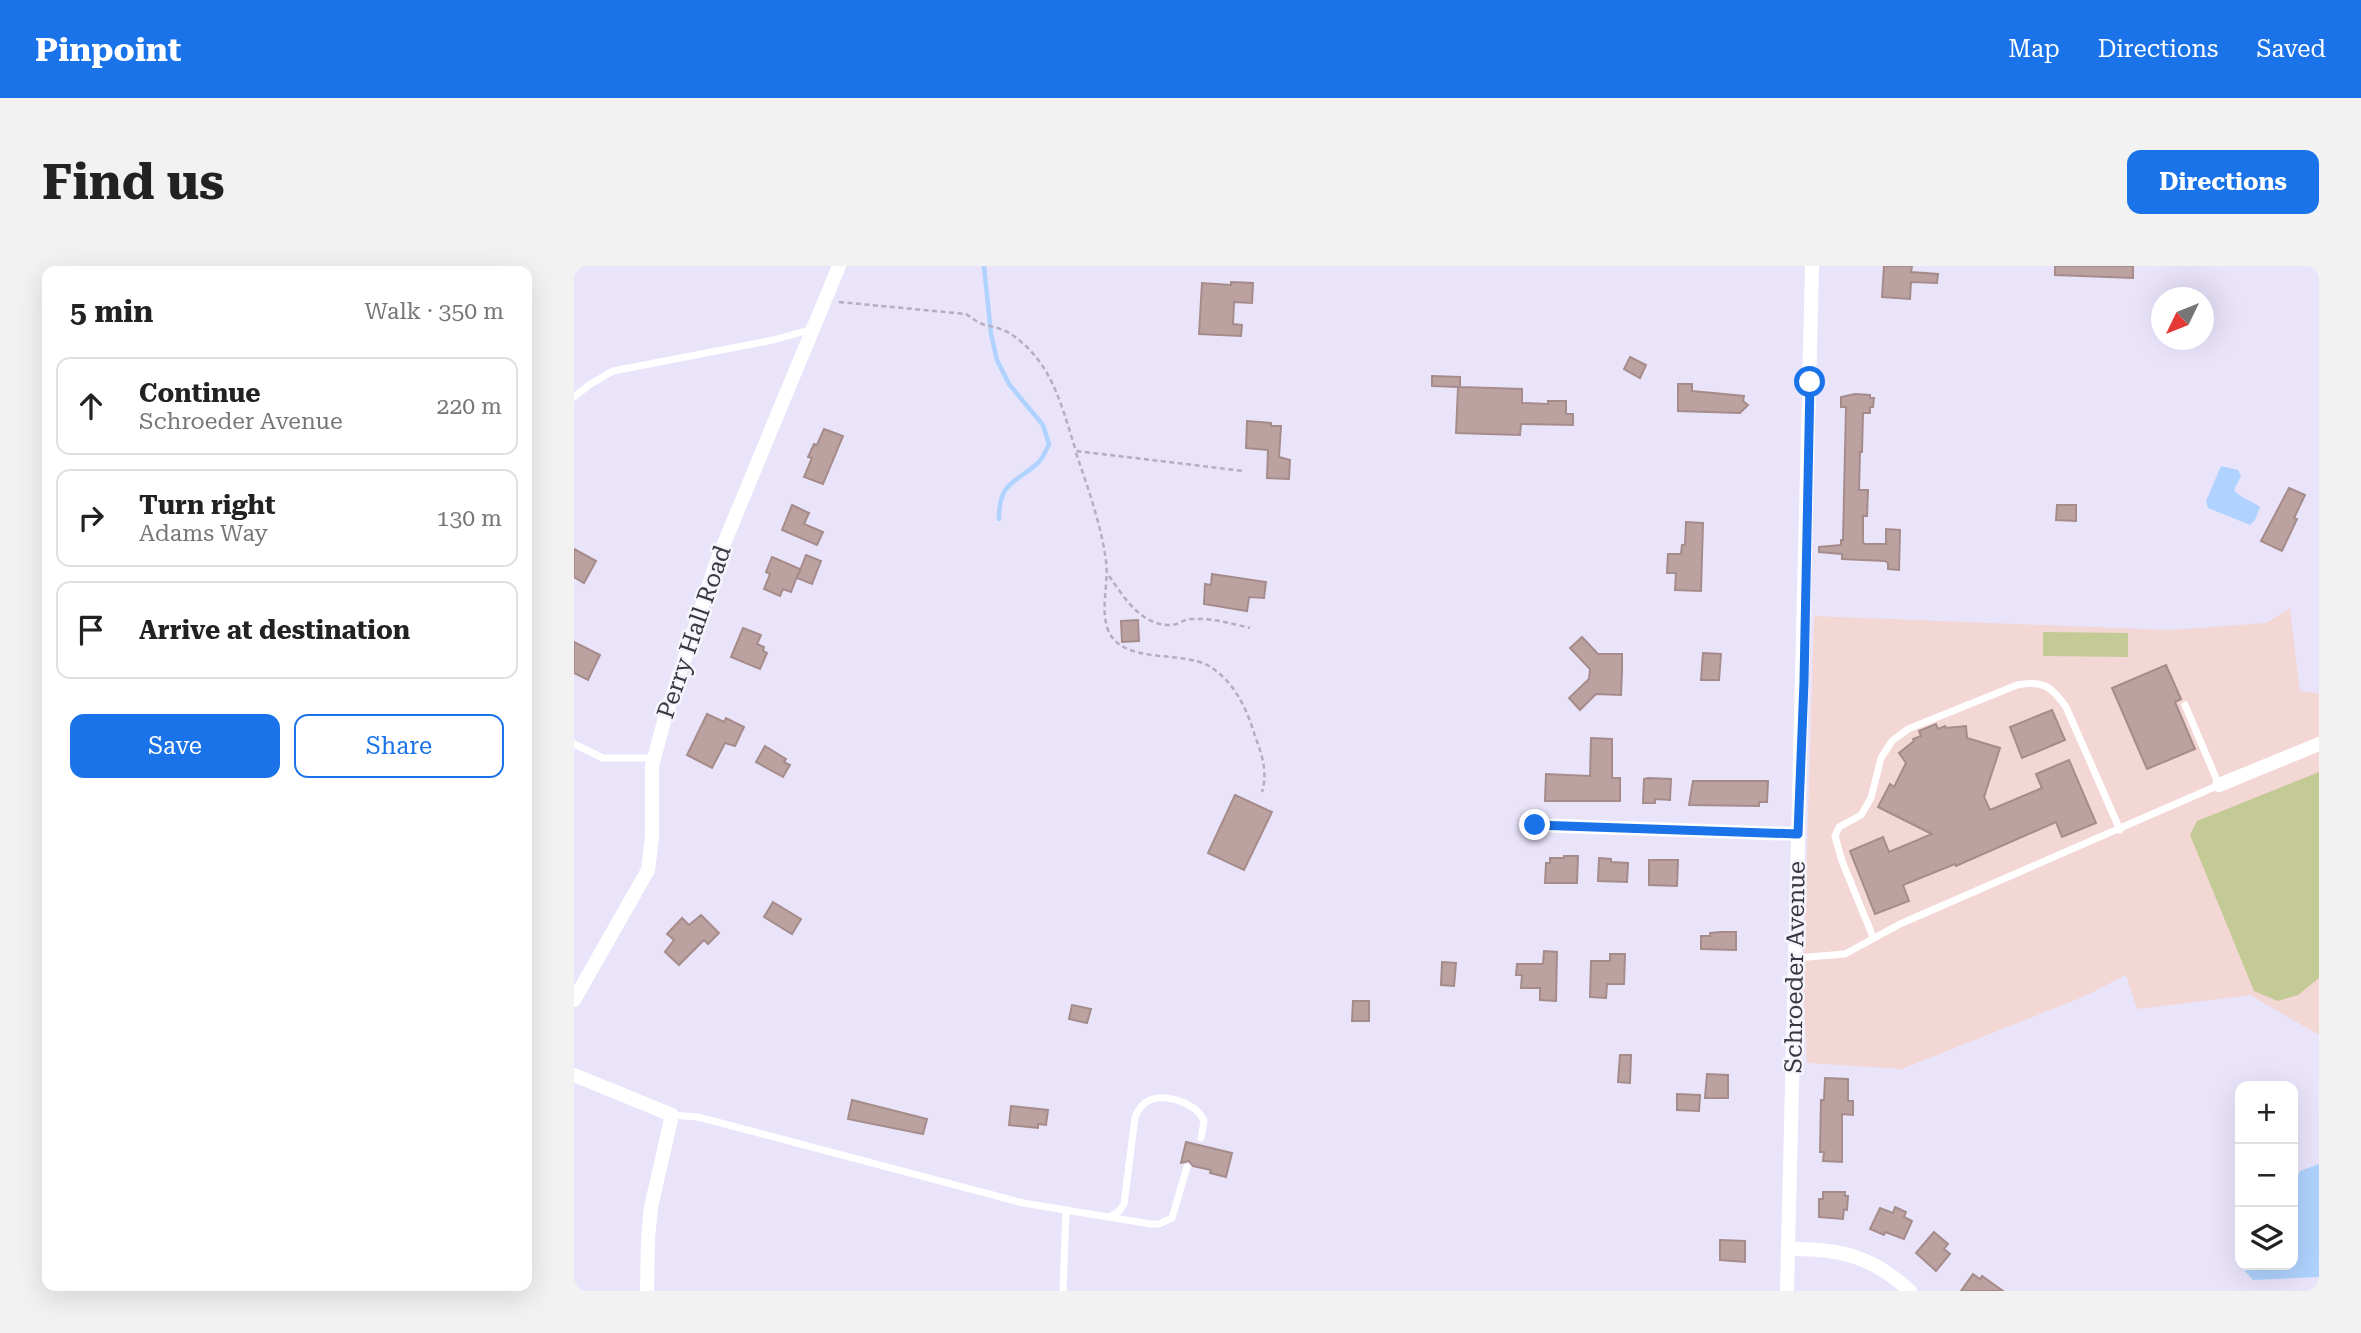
<!DOCTYPE html>
<meta charset="utf-8">
<style>
:root{--surface:#fff;--page:#f2f2f2;--text:#222;--muted:#767676;--line:#e0e0e0;--accent:#1a73e8}
body{margin:0;font-family:"Roboto Serif",serif;background:var(--page);color:var(--text)}
.controls{position:absolute;right:21px;bottom:21px;display:grid;overflow:hidden;border-radius:14px;box-shadow:0 7px 28px #0002}
.controls button{width:63px;height:63px;display:grid;place-items:center;padding:0;border:0;border-bottom:2px solid var(--line);background:var(--surface);color:var(--text);font:35px sans-serif}
.compass{position:absolute;left:1577px;top:21px;width:63px;height:63px;border-radius:50%;background:var(--surface);box-shadow:0 7px 28px #0002;rotate:227deg}
.stop{position:absolute;width:21px;height:21px;margin:-16px;border:5px solid #1a73e8;border-radius:50%;background:#fff}
.stop.end{background:#1a73e8;border-color:#fff;box-shadow:0 2px 7px #0008}
.list{margin:0;padding:0;list-style:none}
h2{display:flex;justify-content:space-between;align-items:center;height:91px;margin:0;padding:0 28px;font-size:30px}
h2 small{font-size:23px;font-weight:400;color:var(--muted)}
.list li{display:grid;grid-template-columns:46px 1fr auto;gap:21px;align-items:center;box-sizing:border-box;height:98px;margin:0 14px 14px;padding:0 14px;border:2px solid var(--line);border-radius:14px}
.list b{display:block;font-size:26px;white-space:nowrap}
.list p{margin:0;font-size:23px;white-space:nowrap;color:var(--muted)}
.list em{font-size:23px;font-style:normal;color:var(--muted)}
.actions{display:flex;gap:14px;padding:21px 28px}
.actions a{flex:1;padding:16px 0;border:2px solid var(--accent);border-radius:14px;text-align:center;font-size:24px;color:var(--accent)}
.actions .main{background:var(--accent);color:#fff}
.icon{flex:none;width:38px;height:38px;fill:none;stroke:currentColor;stroke-width:2;stroke-linecap:round;stroke-linejoin:round}
.map{position:relative;flex:none;width:1745px;height:1025px;overflow:hidden;border-radius:14px}
header{display:flex;align-items:center;gap:42px;box-sizing:border-box;height:98px;padding:0 35px;background:var(--accent);color:#fff}
header strong{font-size:33px}
nav{display:flex;gap:38px;margin-inline-start:auto;font-size:24px}
.intro{display:flex;align-items:center;justify-content:space-between;box-sizing:border-box;height:168px;padding:0 42px}
h1{margin:0;font-size:49px}
.button{padding:18px 32px;border-radius:14px;background:var(--accent);color:#fff;font-size:24px;font-weight:700}
main{display:flex;gap:42px;padding:0 42px}
aside{flex:1;background:var(--surface);border-radius:14px;box-shadow:0 7px 28px #0002}
.map>svg:first-child{display:block}
</style>
<header>
<strong>Pinpoint</strong>
<nav><a>Map</a><a>Directions</a><a>Saved</a></nav>
</header>
<div class="intro"><h1>Find us</h1><a class="button">Directions</a></div>
<main>
<aside>
<h2>5 min<small>Walk · 350 m</small></h2>
<ul class="list">
<li><svg class="icon" aria-label="ahead" viewBox="0 0 24 24"><path d="M12 20V5M6 11l6-6 6 6"/></svg><div><b>Continue</b><p>Schroeder Avenue</p></div><em>220 m</em></li>
<li><svg class="icon" aria-label="right" viewBox="0 0 24 24"><path d="M7 20v-9h11M14 6l5 5-5 5"/></svg><div><b>Turn right</b><p>Adams Way</p></div><em>130 m</em></li>
<li><svg class="icon" aria-label="arrive" viewBox="0 0 24 24"><path d="M6 21V4h12l-3 4 3 4H6"/></svg><div><b>Arrive at destination</b></div></li>
</ul>
<div class="actions"><a class="main">Save</a><a>Share</a></div>
</aside>
<div class="map">
<svg width="1745" height="1025" viewBox="0 0 1745 1025">
<rect width="100%" height="100%" fill="#eae4fb"/>
<path fill="#f2d7d4" d="M1716 342 1726 425 1745 427V769L1676 729 1563 743 1552 709 1509 731 1328 803 1233 797 1229 717 1240 350 1595 364 1692 357Z"/>
<g fill="#c4ca95">
<path d="M1469 366 1554 367V391L1469 390Z"/>
<path d="M1745 506V712L1724 729 1704 735 1680 725 1616 569 1623 555Z"/>
</g>
<g fill="#afd2fe">
<path d="M1647 200 1664 204 1667 210 1660 224C1667 233 1678 234 1686 241L1681 254 1676 259 1634 242 1632 235Z"/>
<path d="M1745 898V1011L1679 1014 1671 1005 1675 999H1719V921L1726 905Z"/>
</g>
<g fill="none" stroke-linecap="round" stroke-linejoin="round">
<path stroke="#afd2fe" stroke-width="4.5" d="M410 0 417 68 423 94 435 118 469 159 475 178C472 184 469 192 464 197 440 218 425 216 425 253"/>
</g>
<g fill="#bba2a1" stroke="#a58c8b" stroke-width="2">
<path d="M1310 0H1338L1337 6 1364 8 1363 17 1337 16 1336 33 1308 31Z"/>
<path d="M1481 0H1559V12L1481 9Z"/>
<path d="M657 16 679 17 678 37 660 36 659 58 668 59 667 70 625 68 628 17 657 19Z"/>
<path d="M1056 91 1072 99 1066 112 1050 103Z"/>
<path d="M858 110 886 111V121L948 123V137L974 138V135H992V148H999V159L947 158 946 169 882 167 884 121 858 120Z"/>
<path d="M1104 118H1118V125L1170 130 1169 135 1174 139 1166 147 1104 145Z"/>
<path d="M1281 128 1296 129V132H1300L1299 141H1296V147H1289L1288 186H1286L1285 224H1294L1293 250H1289V275L1290 278H1312V263L1326 264 1325 304 1314 303V297L1311 295 1268 293V288L1245 286V281L1267 279V274H1269L1272 141H1267V131Z"/>
<path d="M673 155 697 157V160H707L705 191 716 194 715 213 693 212 694 184 672 182Z"/>
<path d="M250 163 269 170 249 218 230 211 238 192 234 191 240 178 243 179Z"/>
<path d="M1715 222 1731 229 1720 252 1723 253 1708 285 1687 275Z"/>
<path d="M218 239 235 247 230 258 249 266 243 279 208 264Z"/>
<path d="M1483 239H1502V255L1482 254Z"/>
<path d="M1112 256 1129 257 1127 325 1101 324 1102 307H1093L1094 288H1107L1108 279H1111Z"/>
<path d="M0 283 22 295 10 317 0 311Z"/>
<path d="M232 289 247 295 238 318 223 312Z"/>
<path d="M198 291 226 303 217 326 209 323 206 330 190 323 196 308 192 306Z"/>
<path d="M638 308 692 316 690 332 675 331 673 345 630 338 631 318 637 319Z"/>
<path d="M564 354 565 375 548 376 547 355Z"/>
<path d="M169 362 187 369 183 378 190 381 189 385 193 387 186 403 157 391Z"/>
<path d="M1008 371 1024 388H1048V405L1047 429 1022 428 1006 444 995 432 1015 413 1016 403 996 382Z"/>
<path d="M0 376 26 389 14 414 0 407Z"/>
<path d="M1129 387 1147 388 1145 414H1127Z"/>
<path d="M1592 399 1607 433 1601 436 1621 483 1573 503 1538 422Z"/>
<path d="M1478 444 1491 474 1448 492 1436 461Z"/>
<path d="M133 448 150 456 152 452 170 461 161 480 151 477 138 502 113 489Z"/>
<path d="M1362 458 1364 463 1371 460 1372 462 1392 460 1393 472 1426 482 1410 531 1416 544 1468 522 1462 508 1495 494 1522 557 1488 571 1482 556 1382 600 1381 598 1329 619 1335 635 1301 648 1276 585 1309 571 1315 586 1358 568 1304 541 1316 518 1320 521 1332 497 1325 487 1340 475 1339 473 1347 470 1345 465Z"/>
<path d="M1017 472 1038 473V512H1046V535H971L972 508 1016 510Z"/>
<path d="M191 480 212 493 210 496 216 499 209 511 182 496Z"/>
<path d="M1074 512 1097 513 1096 534 1081 533V537H1069L1070 513Z"/>
<path d="M1119 515H1194L1193 536H1185V540L1115 539Z"/>
<path d="M661 529 698 546 670 604 634 587Z"/>
<path d="M990 590H1004L1003 617H971L972 597H976V592H990Z"/>
<path d="M1025 592 1037 593V596L1054 597 1053 616 1024 615Z"/>
<path d="M1075 594H1104L1103 620 1075 619Z"/>
<path d="M199 636 227 653 218 668 190 651Z"/>
<path d="M127 649 145 667 134 678 130 674 105 699 91 686 100 674 93 668 108 652 115 659Z"/>
<path d="M1147 666H1162V684L1127 683V670H1136V667Z"/>
<path d="M970 685 983 686 982 735 966 734V722H947L948 709H942L943 698H969Z"/>
<path d="M1036 688H1051L1050 718H1033L1032 732 1016 731 1017 695H1036Z"/>
<path d="M868 696 882 697 880 720 867 719Z"/>
<path d="M779 735H795V755H778Z"/>
<path d="M498 739 517 743 513 757 495 753Z"/>
<path d="M1046 789H1057L1056 817 1044 816Z"/>
<path d="M1133 808 1154 809V832H1131Z"/>
<path d="M1251 812 1274 813V835H1279V849L1268 848V896L1249 895 1250 886H1246L1247 834H1250Z"/>
<path d="M1103 828 1126 829 1125 845 1103 844Z"/>
<path d="M278 834 353 853 349 868 274 853Z"/>
<path d="M437 840 474 844 472 859 464 858V862L435 859Z"/>
<path d="M612 876 658 887 652 911 636 907 637 904 619 900 615 895 607 897Z"/>
<path d="M1249 926H1271V930H1274L1273 944 1270 943 1269 953 1245 951V933H1249Z"/>
<path d="M1321 941 1332 946 1330 951 1338 955 1330 973 1311 966 1310 969 1296 963 1306 942 1319 947Z"/>
<path d="M1360 966 1374 978 1370 983 1376 988 1362 1005 1342 987Z"/>
<path d="M1146 974 1171 975V996L1146 994Z"/>
<path d="M1399 1008 1406 1013 1408 1010 1429 1025H1387Z"/>
</g>
<g fill="none" stroke-linecap="round" stroke-linejoin="round">
<g stroke="#b3aec1" stroke-width="2.5" stroke-dasharray="5 3.5" stroke-linecap="butt">
<path d="M265 36 392 48C398 52 404 57 411 59 420 61 429 63 437 68 479 97 487 139 502 185L670 205"/>
<path d="M502 187C514 222 527 258 532 295 535 316 526 343 534 364 548 399 607 384 635 400 660 415 673 443 681 470 688 489 694 506 688 526"/>
<path d="M535 310C550 331 567 360 597 359 604 359 610 353 617 353 638 352 656 357 676 362"/>
</g>
<g stroke="#fff" stroke-width="7">
<path d="M0 131 15 119 39 105 199 74 239 63"/>
<path d="M0 478 29 492H80"/>
<path d="M1299 671 1268 595 1261 570 1265 561 1287 549 1297 532 1307 492 1318 475 1334 463 1443 419C1469 414 1477 420 1492 441L1546 564"/>
<path d="M1222 692 1271 688 1326 658 1645 519 1611 439"/>
<path d="M98 849 124 851 449 937 577 958H585L598 952 613 901"/>
<path d="M536 951 545 945 550 938 561 851C564 844 569 837 576 834 592 827 624 838 630 855L627 872"/>
<path d="M489 1025 492 944"/>
</g>
<g stroke="#fff" stroke-width="14">
<path d="M1645 519 1745 478"/>
<path d="M961 559 1224 568"/>
<path d="M0 734 74 604 78 571V500L92 448 144 292 265 0"/>
<path d="M0 809 98 849 77 941 74 972 73 1025"/>
<path d="M1214 983C1265 982 1298 990 1336 1025"/>
<path d="M1213 1025 1238 0"/>
</g>
</g>
<g fill="none" stroke-linecap="round" stroke-linejoin="round">
<path stroke="#1a73e8" stroke-width="9" d="M961 559 1224 568 1230 416 1236 116"/>
</g>
<g text-anchor="middle" dominant-baseline="central" stroke-width="5" stroke-linejoin="round" paint-order="stroke">
<g font-size="24" fill="#39363f" stroke="#f6f4fd">
<text transform="translate(120 366) rotate(-71)">Perry Hall Road</text>
<text transform="translate(1221 701) rotate(-89)">Schroeder Avenue</text>
</g>
</g>
</svg>
<div class="controls">
<button>+</button>
<button>−</button>
<button><svg class="icon" aria-label="layers" viewBox="0 0 24 24"><path d="M12 4l9 5-9 5-9-5zM3 14l9 5 9-5"/></svg></button>
</div>
<svg class="compass" viewBox="-18 -18 36 36"><path d="M0-13l5 13h-10z" fill="#e53935"/><path d="M0 13l5-13h-10z" fill="#767676"/></svg>
<div class="stop" style="left:1236px;top:116px"></div>
<div class="stop end" style="left:961px;top:559px"></div>
</div>
</main>
